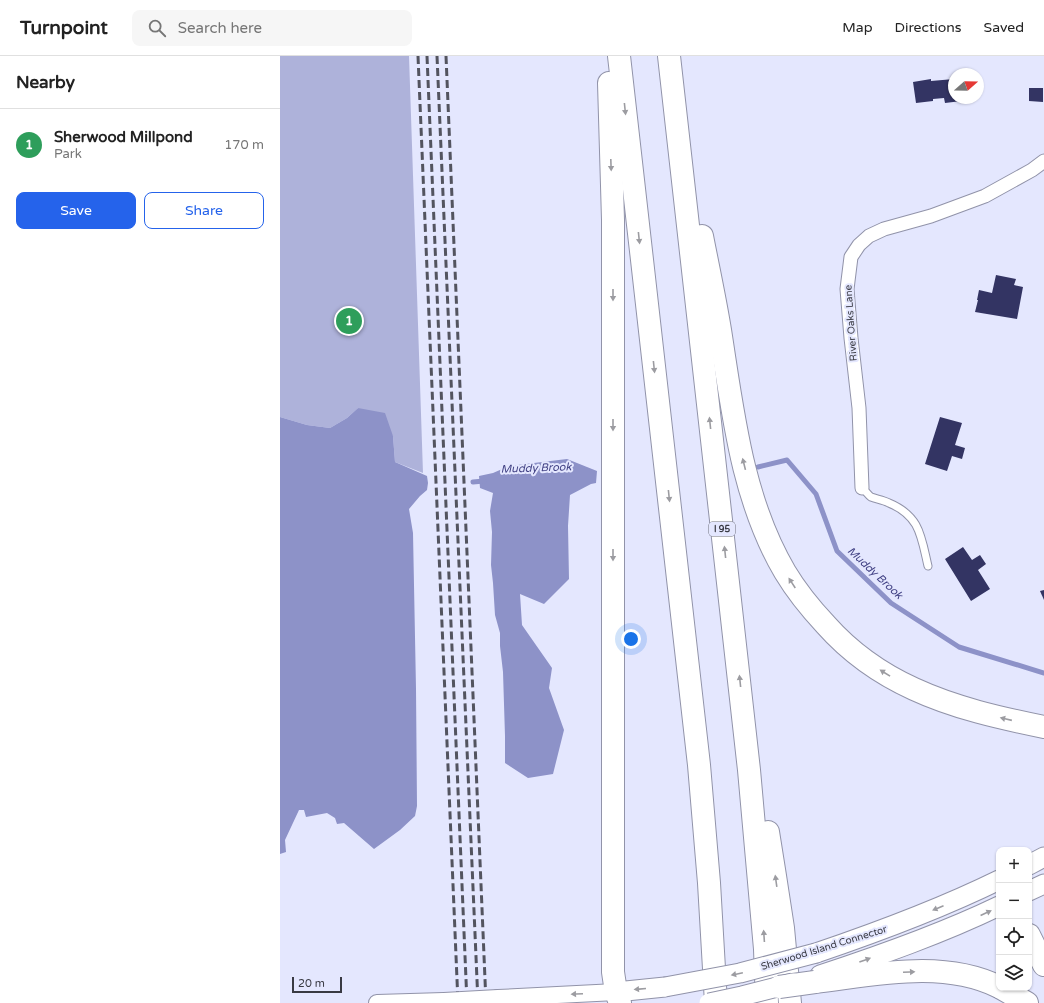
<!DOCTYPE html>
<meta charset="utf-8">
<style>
:root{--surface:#fff;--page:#f6f6f6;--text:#222;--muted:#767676;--line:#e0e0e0;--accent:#2563eb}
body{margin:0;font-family:"Varela Round",sans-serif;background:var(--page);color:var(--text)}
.controls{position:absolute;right:12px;bottom:12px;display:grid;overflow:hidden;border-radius:8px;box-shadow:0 1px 3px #0004}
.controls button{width:36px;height:36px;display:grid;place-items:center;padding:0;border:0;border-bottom:1px solid var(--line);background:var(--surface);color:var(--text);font:20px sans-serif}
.compass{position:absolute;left:668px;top:12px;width:36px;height:36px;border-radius:50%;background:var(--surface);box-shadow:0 1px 3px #0004;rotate:70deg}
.scale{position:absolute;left:12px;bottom:10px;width:50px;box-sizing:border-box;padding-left:4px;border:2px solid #393a43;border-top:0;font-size:11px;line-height:14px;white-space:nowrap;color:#393a43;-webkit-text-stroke:3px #e4e7fe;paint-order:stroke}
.you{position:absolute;left:351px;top:583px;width:14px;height:14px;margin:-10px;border:3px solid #fff;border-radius:50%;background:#1a73e8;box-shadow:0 0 0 6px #1a73e833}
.badge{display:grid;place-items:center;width:26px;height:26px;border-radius:50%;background:var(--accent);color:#fff;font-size:13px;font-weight:700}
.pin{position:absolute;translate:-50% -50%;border:2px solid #fff;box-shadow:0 1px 4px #0006}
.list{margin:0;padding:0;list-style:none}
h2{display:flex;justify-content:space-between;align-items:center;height:52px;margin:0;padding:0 16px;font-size:17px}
h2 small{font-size:13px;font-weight:400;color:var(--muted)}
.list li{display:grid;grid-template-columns:26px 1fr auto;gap:12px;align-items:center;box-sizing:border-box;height:72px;padding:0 16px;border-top:1px solid var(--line)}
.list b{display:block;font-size:15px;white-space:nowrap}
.list p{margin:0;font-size:13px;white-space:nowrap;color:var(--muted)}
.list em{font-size:13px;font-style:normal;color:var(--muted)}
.actions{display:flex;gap:8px;padding:12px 16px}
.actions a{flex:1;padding:9px 0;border:1px solid var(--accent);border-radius:8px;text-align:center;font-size:14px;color:var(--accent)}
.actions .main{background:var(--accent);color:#fff}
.icon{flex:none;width:22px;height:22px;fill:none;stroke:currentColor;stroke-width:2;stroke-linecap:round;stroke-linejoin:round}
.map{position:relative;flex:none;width:764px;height:947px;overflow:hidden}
header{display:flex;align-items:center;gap:24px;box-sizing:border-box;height:56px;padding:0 20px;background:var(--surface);border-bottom:1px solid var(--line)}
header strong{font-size:19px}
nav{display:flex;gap:22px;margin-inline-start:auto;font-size:14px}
.search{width:280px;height:36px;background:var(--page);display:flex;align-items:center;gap:10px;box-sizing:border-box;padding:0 14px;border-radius:8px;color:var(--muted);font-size:15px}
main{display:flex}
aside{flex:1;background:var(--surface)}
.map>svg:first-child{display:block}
</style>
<header>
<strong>Turnpoint</strong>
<div class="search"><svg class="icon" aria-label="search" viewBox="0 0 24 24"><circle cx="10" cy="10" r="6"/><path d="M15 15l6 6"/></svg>Search here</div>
<nav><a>Map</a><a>Directions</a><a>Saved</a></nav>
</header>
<main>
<aside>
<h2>Nearby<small></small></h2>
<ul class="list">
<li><span class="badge" style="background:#2e9e5b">1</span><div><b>Sherwood Millpond</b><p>Park</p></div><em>170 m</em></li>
</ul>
<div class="actions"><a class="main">Save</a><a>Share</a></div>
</aside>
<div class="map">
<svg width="764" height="947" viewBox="0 0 764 947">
<rect width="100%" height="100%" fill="#e4e7fe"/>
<path fill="#aeb2da" d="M0 0H129L143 417 115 406 113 380 78 352 67 362 50 372 27 369 0 361Z"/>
<g fill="#8d92c8">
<path d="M78 352 105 357 113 380 115 406 147 420 148 427 147 434 140 440 129 453 133 477 136 633 137 750 135 760 120 774 94 793 64 767 57 768 55 762 47 757 26 761 24 754H19L5 784 6 796 0 798V361L27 369 50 372 67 362Z"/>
<path d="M287 403 317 415 316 427 311 428 290 439 288 470 289 523 264 548 240 538 242 569 272 612 269 632 284 674 273 718 248 722 225 707V680L223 616 220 590V577L215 559 213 527 211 509 212 476 210 455 213 437 200 432 199 420 213 417 229 410Z"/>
</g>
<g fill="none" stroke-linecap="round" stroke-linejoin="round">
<g stroke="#8d92c8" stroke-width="5">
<path d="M478 411 507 404 536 438 557 495 611 547 679 591 764 617"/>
<path d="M193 426 204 425"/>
</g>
</g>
<g fill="#333463">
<path d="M651 23V25L674 23V42H698V43L665 47 664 42 653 43V45L636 47 633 26Z"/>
<path d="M749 32H763V46L749 45Z"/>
<path d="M716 219 736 223 734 229 743 231 737 263 695 256 698 244H697L699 234 712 237Z"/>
<path d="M660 361 682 367 675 389 685 392 682 403 672 400 667 415 645 408Z"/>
<path d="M683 491 692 504 700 499 706 508 698 514 710 533 691 545 665 503Z"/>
<path d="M764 534V544L760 535Z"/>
</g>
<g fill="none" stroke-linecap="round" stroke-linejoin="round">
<defs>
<path id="service" d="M582 432C585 434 588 439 591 441 596 443 603 444 609 447 640 460 641 480 648 510"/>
<path id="minor" d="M582 432 579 352 571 282 567 233 571 201 579 189 589 180 604 173 651 160 705 140 752 114 764 105"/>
<g id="tertiary">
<path d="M218 942 336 936"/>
<path d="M97 947 164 945"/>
</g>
<g id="secondary">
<path d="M749 809 764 801"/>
<path d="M749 835 764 828"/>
<path d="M536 897C598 876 660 853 719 824"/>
<path d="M540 919C601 899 661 878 719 850"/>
<path d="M336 936 385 931"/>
</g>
<g id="motorway">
<path d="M339 0 419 709 429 827 436 947"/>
<path d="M389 0 469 714 485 893 487 947"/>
<path d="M329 27 333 164V916L336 936 340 947"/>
<path d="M422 180C428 211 435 243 440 274 453 357 462 443 505 516 517 536 531 553 546 569 570 596 601 618 634 633 675 652 720 662 764 671"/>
<path d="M488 776 495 820 503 872 510 947"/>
<path d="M749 879 764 909"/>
<path d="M535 926C594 919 663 903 719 931"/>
<path d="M721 932 747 947"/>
</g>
</defs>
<use href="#service" stroke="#9193a9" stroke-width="9"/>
<use href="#minor" stroke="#9193a9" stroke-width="15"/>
<use href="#tertiary" stroke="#9193a9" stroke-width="18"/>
<use href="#secondary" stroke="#9193a9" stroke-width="21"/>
<use href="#motorway" stroke="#9193a9" stroke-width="24"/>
<use href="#service" stroke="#fff" stroke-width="7"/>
<use href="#minor" stroke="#fff" stroke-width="13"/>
<use href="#tertiary" stroke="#fff" stroke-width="16"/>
<use href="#secondary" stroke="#fff" stroke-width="19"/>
<use href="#motorway" stroke="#fff" stroke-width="22"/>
<g stroke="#53545f" stroke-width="3" stroke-dasharray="8 4" stroke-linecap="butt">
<path d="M138 0 178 947"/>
<path d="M147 0 187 947"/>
<path d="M157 0 198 947"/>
<path d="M166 0 206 947"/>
</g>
<defs>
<path id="tertiary-bridge" d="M164 945 218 942"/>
<g id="secondary-bridge">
<path d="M385 931 460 917 536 897"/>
<path d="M429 947 462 940 513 927"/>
</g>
<path id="motorway-bridge" d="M499 931 535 926"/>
</defs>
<use href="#tertiary-bridge" stroke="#9193a9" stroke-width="18" stroke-linecap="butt"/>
<use href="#secondary-bridge" stroke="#9193a9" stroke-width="21" stroke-linecap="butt"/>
<use href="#motorway-bridge" stroke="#9193a9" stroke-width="24" stroke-linecap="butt"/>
<use href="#tertiary-bridge" stroke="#fff" stroke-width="16"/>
<use href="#secondary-bridge" stroke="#fff" stroke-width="19"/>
<use href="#motorway-bridge" stroke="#fff" stroke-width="22"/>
</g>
<defs><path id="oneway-solid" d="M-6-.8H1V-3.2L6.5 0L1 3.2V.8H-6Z"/></defs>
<g fill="#9c9ca1">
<use href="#oneway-solid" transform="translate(345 53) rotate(84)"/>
<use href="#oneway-solid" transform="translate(331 109) rotate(88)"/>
<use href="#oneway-solid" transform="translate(359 182) rotate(84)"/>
<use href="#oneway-solid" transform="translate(333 239) rotate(90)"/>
<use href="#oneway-solid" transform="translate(374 311) rotate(84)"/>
<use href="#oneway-solid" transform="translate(430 367) rotate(-96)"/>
<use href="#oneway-solid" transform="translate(333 369) rotate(90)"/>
<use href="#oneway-solid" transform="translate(464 408) rotate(-104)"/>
<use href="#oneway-solid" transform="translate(389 440) rotate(84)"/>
<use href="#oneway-solid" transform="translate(445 496) rotate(-96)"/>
<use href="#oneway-solid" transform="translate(333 499) rotate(90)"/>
<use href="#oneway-solid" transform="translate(512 527) rotate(-123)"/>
<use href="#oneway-solid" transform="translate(605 617) rotate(-148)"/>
<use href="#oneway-solid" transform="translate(460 625) rotate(-96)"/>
<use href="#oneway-solid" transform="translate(726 663) rotate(-167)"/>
<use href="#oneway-solid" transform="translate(496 825) rotate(-98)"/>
<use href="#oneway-solid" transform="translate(658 852) rotate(157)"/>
<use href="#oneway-solid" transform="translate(706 857) rotate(-25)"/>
<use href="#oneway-solid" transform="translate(484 880) rotate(-94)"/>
<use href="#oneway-solid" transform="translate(585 904) rotate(-20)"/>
<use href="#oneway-solid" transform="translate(629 916) rotate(-3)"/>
<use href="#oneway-solid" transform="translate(457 918) rotate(168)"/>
<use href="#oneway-solid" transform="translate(360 933) rotate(175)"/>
<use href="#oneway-solid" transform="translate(297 938) rotate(177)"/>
</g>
<g text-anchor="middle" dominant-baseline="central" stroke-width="4" stroke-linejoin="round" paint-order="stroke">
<rect fill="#e4e7fe" stroke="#6c6e7b" stroke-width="1" x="429" y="466" width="26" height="14" rx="3"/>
<g font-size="9" font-weight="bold" fill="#393a43">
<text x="442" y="473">I 95</text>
</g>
<g font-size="10" fill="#393a43" stroke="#e4e7fe">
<text transform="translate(571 267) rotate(-94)">River Oaks Lane</text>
<text transform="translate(544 892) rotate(-17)">Sherwood Island Connector</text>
</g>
<g font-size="11" font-style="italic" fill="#414184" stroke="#e4e7fe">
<text transform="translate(256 412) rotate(-2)">Muddy Brook</text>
<text transform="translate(595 517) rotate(43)">Muddy Brook</text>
</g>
</g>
</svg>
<div class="controls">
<button>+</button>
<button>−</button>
<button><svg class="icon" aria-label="locate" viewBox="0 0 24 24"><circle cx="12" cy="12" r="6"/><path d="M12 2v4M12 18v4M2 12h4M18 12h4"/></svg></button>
<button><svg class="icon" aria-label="layers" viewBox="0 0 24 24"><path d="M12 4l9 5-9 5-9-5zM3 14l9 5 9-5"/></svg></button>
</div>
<svg class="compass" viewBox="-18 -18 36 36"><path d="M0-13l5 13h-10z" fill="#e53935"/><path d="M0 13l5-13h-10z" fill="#767676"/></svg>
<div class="scale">20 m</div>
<div class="you"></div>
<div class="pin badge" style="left:69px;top:265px;background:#2e9e5b">1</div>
</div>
</main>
